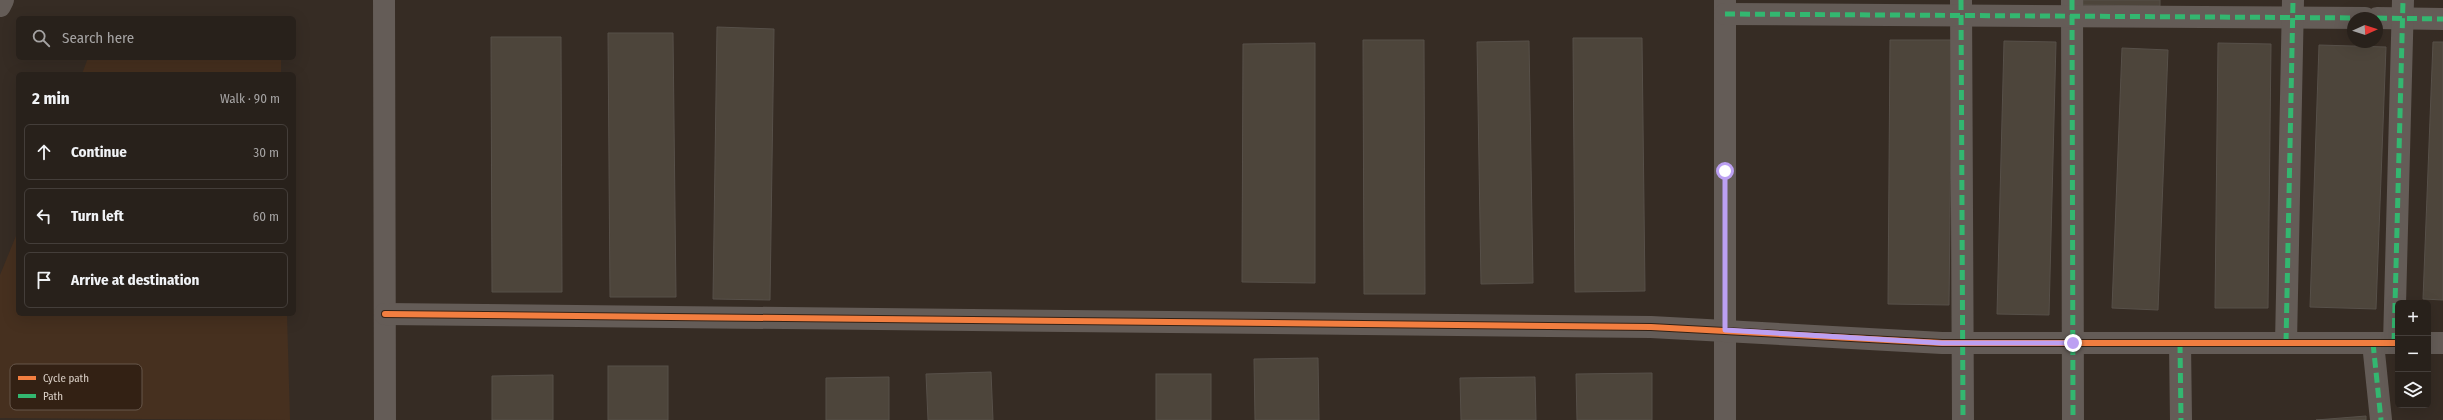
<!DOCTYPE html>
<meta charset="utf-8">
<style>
:root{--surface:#28211b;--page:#302924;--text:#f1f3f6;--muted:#a5a3a3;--line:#443e3a}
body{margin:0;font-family:"Fira Sans Condensed",sans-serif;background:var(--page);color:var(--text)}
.controls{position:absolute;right:12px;bottom:12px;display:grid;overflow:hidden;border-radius:6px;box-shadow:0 4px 16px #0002}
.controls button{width:36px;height:36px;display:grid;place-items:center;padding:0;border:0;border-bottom:1px solid var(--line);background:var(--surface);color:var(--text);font:20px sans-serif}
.compass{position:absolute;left:2347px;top:12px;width:36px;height:36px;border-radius:50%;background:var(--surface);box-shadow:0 4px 16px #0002;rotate:87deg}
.stop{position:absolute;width:12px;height:12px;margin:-9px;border:3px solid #bca0f2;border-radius:50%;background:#fff}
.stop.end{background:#bca0f2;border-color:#fff;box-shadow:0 1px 4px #0008}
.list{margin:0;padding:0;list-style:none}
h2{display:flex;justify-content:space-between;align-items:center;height:52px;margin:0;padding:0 16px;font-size:17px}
h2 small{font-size:13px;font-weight:400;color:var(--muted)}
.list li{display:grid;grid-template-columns:26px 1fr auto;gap:12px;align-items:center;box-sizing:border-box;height:56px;margin:0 8px 8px;padding:0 8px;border:1px solid var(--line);border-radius:6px}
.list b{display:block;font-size:15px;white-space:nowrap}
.list em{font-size:13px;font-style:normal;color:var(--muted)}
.icon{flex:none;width:22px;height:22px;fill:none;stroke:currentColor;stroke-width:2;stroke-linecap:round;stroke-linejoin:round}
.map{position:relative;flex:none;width:2443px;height:420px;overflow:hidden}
.search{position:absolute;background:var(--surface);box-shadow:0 4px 16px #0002;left:16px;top:16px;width:280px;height:44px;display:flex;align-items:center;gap:10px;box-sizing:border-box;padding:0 14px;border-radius:6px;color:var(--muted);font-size:15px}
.panel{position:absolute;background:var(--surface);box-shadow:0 4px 16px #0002;left:16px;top:72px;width:280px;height:244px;border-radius:6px}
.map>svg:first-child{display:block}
</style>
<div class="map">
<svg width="2443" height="420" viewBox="0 0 2443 420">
<rect width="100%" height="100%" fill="#362c24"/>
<g fill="#46301f">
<path d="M88 58H281V74H82Z"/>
<path d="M18 231V314H287L290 420 0 418V275Z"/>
</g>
<g fill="#4d453b" stroke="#575049">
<path d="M2083 0H2160V6L2083 5Z"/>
<path d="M717 27 774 29 770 300 713 299Z"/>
<path d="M608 33H673L676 297H610Z"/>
<path d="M491 37H561L562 292H492Z"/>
<path d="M1573 38H1642L1645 291 1575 292Z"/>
<path d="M1363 40H1424L1425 294H1364Z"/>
<path d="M1890 40H1952L1949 305 1888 304Z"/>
<path d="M1529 41 1533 283 1481 284 1477 42Z"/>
<path d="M2004 41 2056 42 2049 315 1997 314Z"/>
<path d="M2433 42H2443V300L2423 299Z"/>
<path d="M1315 43V283L1242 282 1243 44Z"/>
<path d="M2218 43 2271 44 2268 308H2215Z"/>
<path d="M2319 45 2386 47 2376 309 2310 307Z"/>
<path d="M2122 48 2168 50 2158 310 2112 308Z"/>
<path d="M1318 358 1319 420H1255L1254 359Z"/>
<rect x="608" y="366" width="60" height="54"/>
<path d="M991 372 993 420H928L926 374Z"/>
<path d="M1652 373V420H1577L1576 374Z"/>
<rect x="1156" y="374" width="55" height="46"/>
<path d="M553 375V420H492V376Z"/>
<path d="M889 377V420H826V378Z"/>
<path d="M1535 377 1536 420H1461L1460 378Z"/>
<path d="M2366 416V420H2316Z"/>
</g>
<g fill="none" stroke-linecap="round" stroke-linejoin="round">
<g stroke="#645c57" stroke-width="22">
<path d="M384 0 385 420"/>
<path d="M1725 0V420"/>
<path d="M1961 0 1963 420"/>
<path d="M2072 0 2073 420"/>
<path d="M1725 14 2365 18"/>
<path d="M2377 18 2443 19"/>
<path d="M385 314 1651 327 1725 331"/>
<path d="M2180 343 2181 420"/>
<path d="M2286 343 2293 0"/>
<path d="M2373 343 2381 420"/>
<path d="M2394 343 2403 0"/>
</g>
<g stroke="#645c57" stroke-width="22">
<path d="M1725 331 1942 343H2398"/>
<path d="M2428 343H2443"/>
</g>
<path stroke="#645c57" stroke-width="22" d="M0 6 3 0"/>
<g stroke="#33b770" stroke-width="5" stroke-dasharray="10 5" stroke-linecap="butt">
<path d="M1961 0 1963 420"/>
<path d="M2072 0 2073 420"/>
<path d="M1725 14 2365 18"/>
<path d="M2377 18 2443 19"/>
<path d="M2180 343 2181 420"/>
<path d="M2286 343 2293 0"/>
<path d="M2373 343 2381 420"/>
<path d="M2394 343 2403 0"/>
</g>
<defs>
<path id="cycleway" d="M385 314 1651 327 1942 343H2398"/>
</defs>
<use href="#cycleway" stroke="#332114" stroke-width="8"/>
<use href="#cycleway" stroke="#f27e40" stroke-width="6"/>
</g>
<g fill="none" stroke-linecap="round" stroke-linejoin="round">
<path stroke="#bca0f2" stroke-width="5" d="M1725 171V330L1942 343H2073"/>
</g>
<rect x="10" y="364" width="132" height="46" rx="6" fill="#332114" stroke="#66564a" stroke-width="1"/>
<rect x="18" y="376" width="18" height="4" fill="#f27e40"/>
<rect x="18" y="394" width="18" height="4" fill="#33b770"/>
<g font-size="11" fill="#dcd1c8">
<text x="43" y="382">Cycle path</text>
<text x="43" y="400">Path</text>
</g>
</svg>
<div class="controls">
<button>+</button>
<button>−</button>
<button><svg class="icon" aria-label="layers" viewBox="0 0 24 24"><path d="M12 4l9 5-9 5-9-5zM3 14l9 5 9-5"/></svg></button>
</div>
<svg class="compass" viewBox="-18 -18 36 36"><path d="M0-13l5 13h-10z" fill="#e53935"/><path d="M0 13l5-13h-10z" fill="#a5a3a3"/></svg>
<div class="stop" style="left:1725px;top:171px"></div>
<div class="stop end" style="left:2073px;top:343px"></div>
<div class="search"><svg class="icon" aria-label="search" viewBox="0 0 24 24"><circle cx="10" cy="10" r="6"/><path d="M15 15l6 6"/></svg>Search here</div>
<section class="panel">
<h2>2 min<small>Walk · 90 m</small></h2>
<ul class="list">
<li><svg class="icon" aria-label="ahead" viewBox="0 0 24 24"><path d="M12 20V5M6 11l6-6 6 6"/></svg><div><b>Continue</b></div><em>30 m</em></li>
<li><svg class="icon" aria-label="left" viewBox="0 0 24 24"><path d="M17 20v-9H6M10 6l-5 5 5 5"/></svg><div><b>Turn left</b></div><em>60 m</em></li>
<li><svg class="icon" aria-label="arrive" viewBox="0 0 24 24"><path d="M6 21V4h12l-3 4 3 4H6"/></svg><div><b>Arrive at destination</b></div></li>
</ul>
</section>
</div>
